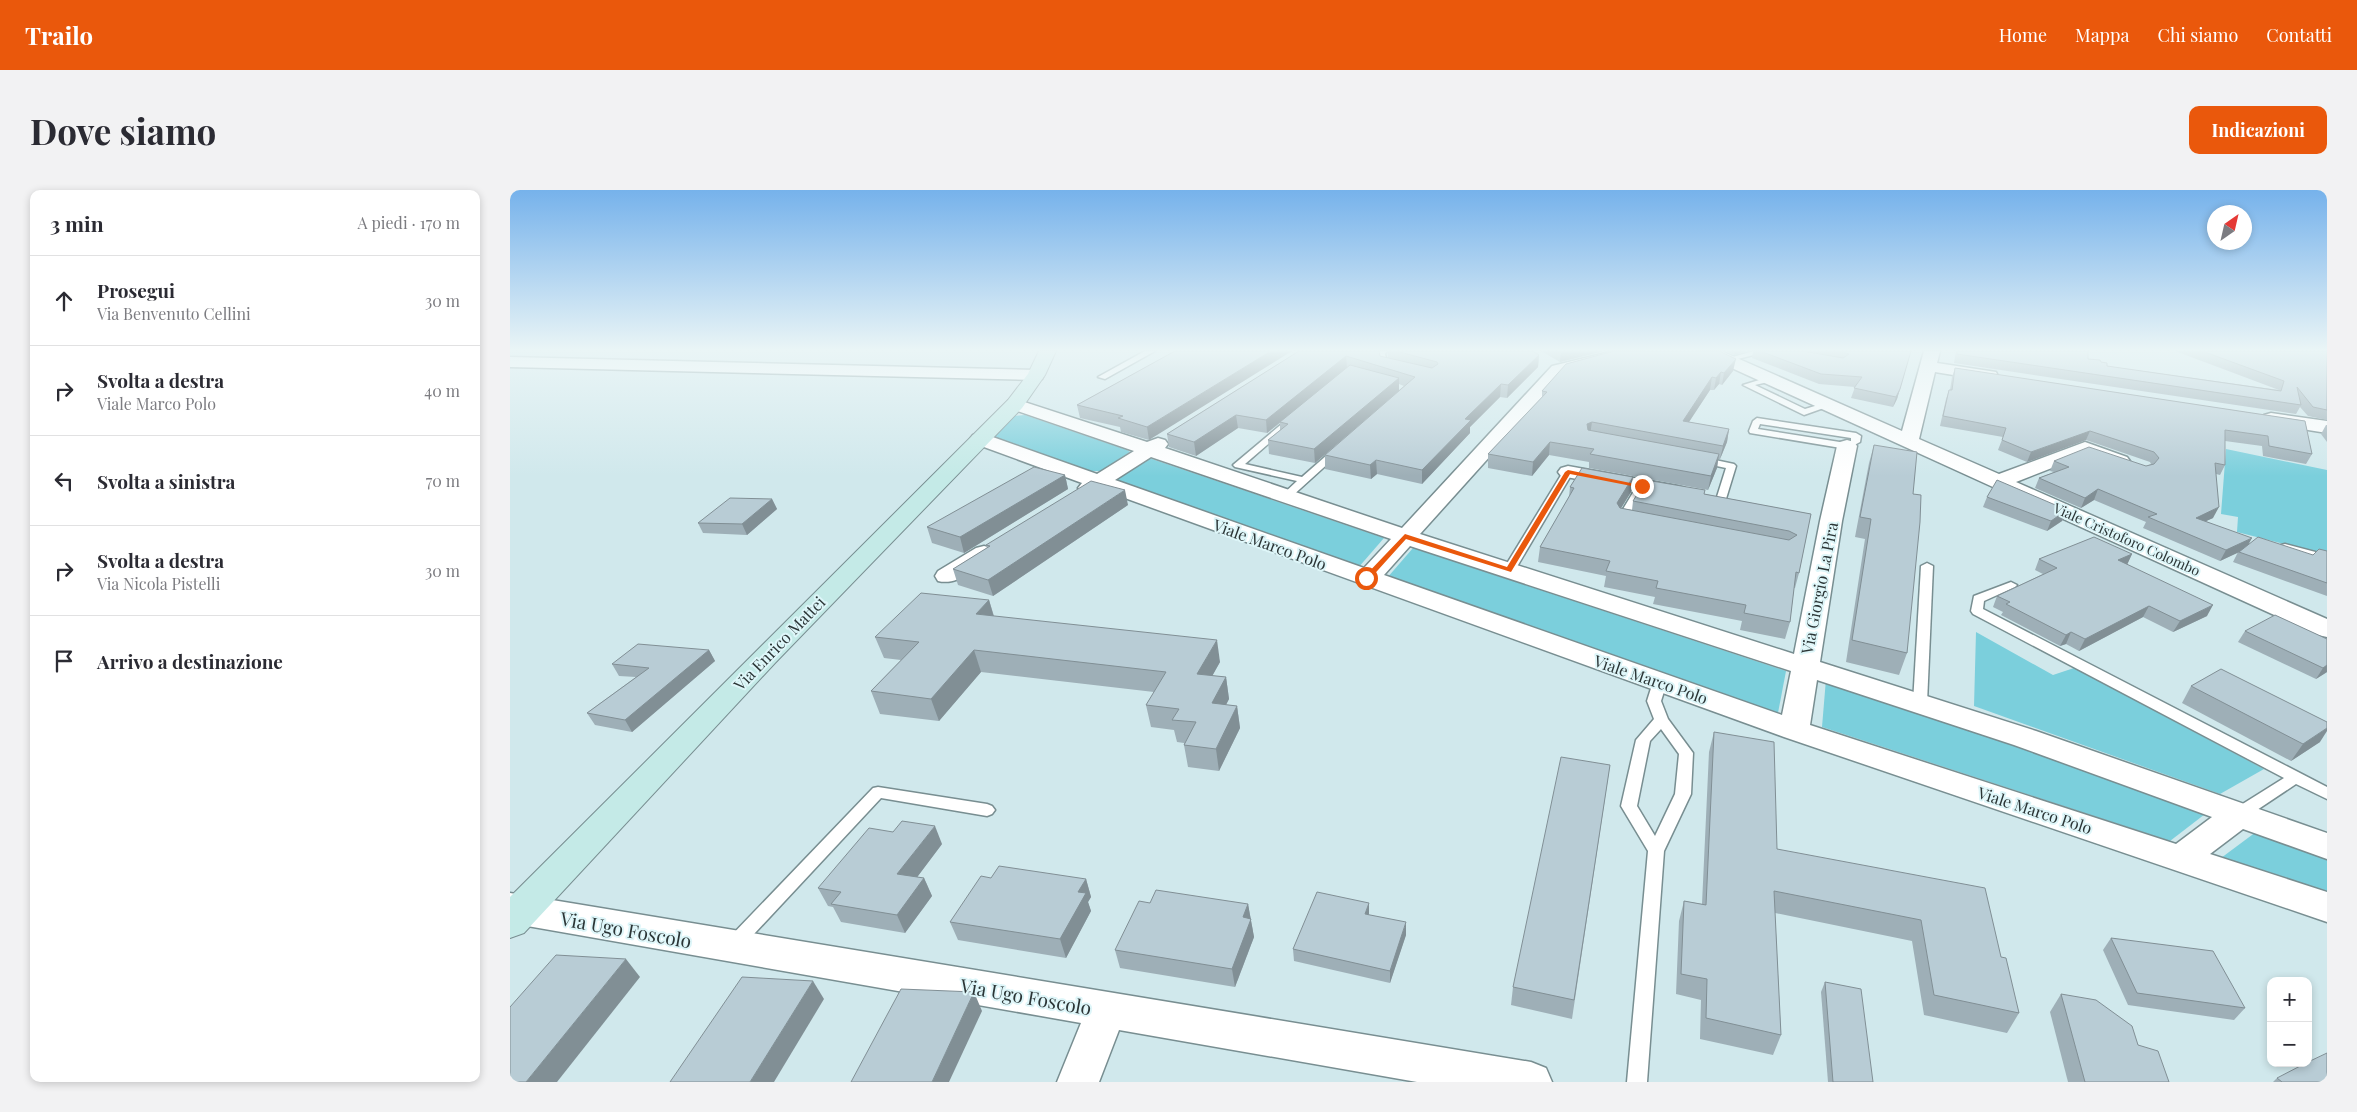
<!DOCTYPE html>
<html lang="it">
<meta charset="utf-8">
<style>
:root{--surface:#fff;--page:#f2f2f3;--text:#2b2b33;--muted:#7c7c81;--line:#e1e1e2;--accent:#ea580c}
body{margin:0;font-family:"Playfair Display",serif;background:var(--page);color:var(--text)}
.controls{position:absolute;right:15px;bottom:15px;display:grid;overflow:hidden;border-radius:10px;box-shadow:0 2px 8px #0003}
.controls button{width:45px;height:45px;display:grid;place-items:center;padding:0;border:0;border-bottom:1px solid var(--line);background:var(--surface);color:var(--text);font:25px sans-serif}
.compass{position:absolute;left:1697px;top:15px;width:45px;height:45px;border-radius:50%;background:var(--surface);box-shadow:0 2px 8px #0003;rotate:34deg}
.stop{position:absolute;width:15px;height:15px;margin:-11px;border:4px solid #ea580c;border-radius:50%;background:#fff}
.stop.end{background:#ea580c;border-color:#fff;box-shadow:0 1px 5px #0008}
.list{margin:0;padding:0;list-style:none}
h2{display:flex;justify-content:space-between;align-items:center;height:65px;margin:0;padding:0 20px;font-size:21px}
h2 small{font-size:16px;font-weight:400;color:var(--muted)}
.list li{display:grid;grid-template-columns:32px 1fr auto;gap:15px;align-items:center;box-sizing:border-box;height:90px;padding:0 20px;border-top:1px solid var(--line)}
.list b{display:block;font-size:19px;white-space:nowrap}
.list p{margin:0;font-size:16px;white-space:nowrap;color:var(--muted)}
.list em{font-size:16px;font-style:normal;color:var(--muted)}
.icon{flex:none;width:28px;height:28px;fill:none;stroke:currentColor;stroke-width:2;stroke-linecap:round;stroke-linejoin:round}
.map{position:relative;flex:none;width:1817px;height:892px;overflow:hidden;border-radius:10px}
header{display:flex;align-items:center;gap:30px;box-sizing:border-box;height:70px;padding:0 25px;background:var(--accent);color:#fff}
header strong{font-size:24px}
nav{display:flex;gap:28px;margin-inline-start:auto;font-size:18px}
.intro{display:flex;align-items:center;justify-content:space-between;box-sizing:border-box;height:120px;padding:0 30px}
h1{margin:0;font-size:35px}
.button{padding:12px 22px;border-radius:10px;background:var(--accent);color:#fff;font-size:18px;font-weight:700}
main{display:flex;gap:30px;padding:0 30px}
aside{flex:1;background:var(--surface);border-radius:10px;box-shadow:0 2px 8px #0003}
.map>svg:first-child{display:block}
</style>
<header>
<strong>Trailo</strong>
<nav><a>Home</a><a>Mappa</a><a>Chi siamo</a><a>Contatti</a></nav>
</header>
<div class="intro"><h1>Dove siamo</h1><a class="button">Indicazioni</a></div>
<main>
<aside>
<h2>3 min<small>A piedi · 170 m</small></h2>
<ul class="list">
<li><svg class="icon" aria-label="ahead" viewBox="0 0 24 24"><path d="M12 20V5M6 11l6-6 6 6"/></svg><div><b>Prosegui</b><p>Via Benvenuto Cellini</p></div><em>30 m</em></li>
<li><svg class="icon" aria-label="right" viewBox="0 0 24 24"><path d="M7 20v-9h11M14 6l5 5-5 5"/></svg><div><b>Svolta a destra</b><p>Viale Marco Polo</p></div><em>40 m</em></li>
<li><svg class="icon" aria-label="left" viewBox="0 0 24 24"><path d="M17 20v-9H6M10 6l-5 5 5 5"/></svg><div><b>Svolta a sinistra</b></div><em>70 m</em></li>
<li><svg class="icon" aria-label="right" viewBox="0 0 24 24"><path d="M7 20v-9h11M14 6l5 5-5 5"/></svg><div><b>Svolta a destra</b><p>Via Nicola Pistelli</p></div><em>30 m</em></li>
<li><svg class="icon" aria-label="arrive" viewBox="0 0 24 24"><path d="M6 21V4h12l-3 4 3 4H6"/></svg><div><b>Arrivo a destinazione</b></div></li>
</ul>
</aside>
<div class="map">
<svg width="1817" height="892" viewBox="0 0 1817 892">
<rect width="100%" height="100%" fill="#d0e8ec"/>
<g fill="#7bcfdc">
<path d="M515 225 617 260 620 262 592 281H578L485 249 484 247 502 226Z"/>
<path d="M1716 259 1817 280V365L1727 342 1728 327 1711 324Z"/>
<path d="M638 268 642 269 874 348 848 378 604 291 602 288Z"/>
<path d="M903 358 1276 481 1268 523 877 388Z"/>
<path d="M1466 442 1543 485 1564 478 1754 579 1710 604 1464 516Z"/>
<path d="M1316 489 1699 621 1660 651 1312 537Z"/>
<path d="M1750 639 1817 663V702L1711 668Z"/>
</g>
<g fill="none" stroke-linecap="round" stroke-linejoin="round">
<defs>
<g id="lane">
<path d="M635 161H645L595 189 588 187Z"/>
<path d="M868 161H877L875 164 877 173 885 174V178L871 176Z"/>
<path d="M1244 161H1259L1216 172 1212 170Z"/>
<path d="M1259 187H1262V191L1245 195 1295 219 1318 212 1322 215 1294 225 1233 195Z"/>
<path d="M780 227 787 229 735 274 792 287 825 258 828 257 833 260 780 308 776 309 771 306 787 291 725 277 723 275Z"/>
<path d="M1247 228 1346 243 1351 246 1350 252 1337 259 1240 243 1239 241 1243 231ZM1250 234 1341 248V251L1336 253 1248 239Z"/>
<path d="M1191 267 1224 274 1226 276 1215 312 1211 313 1206 310 1216 278 1188 272 1186 270Z"/>
<path d="M1058 279 1063 282 1005 380 1003 382H995L993 380 1053 282Z"/>
<path d="M1132 293 1137 296 1118 327 1123 330 1118 333 1108 331 1107 329 1127 296Z"/>
<path d="M1775 354 1817 365V371L1771 359 1770 357 1771 355Z"/>
<path d="M1417 373 1423 376 1417 513 1410 517 1403 513 1411 376Z"/>
<path d="M1501 392 1507 395 1505 397 1474 411 1473 419 1817 597V609L1786 594 1735 628 1729 630 1723 628 1721 624 1723 620 1774 588 1463 424 1461 421 1464 406Z"/>
<path d="M1150 488 1157 492 1151 511 1158 529 1183 563 1181 604 1154 661 1137 892H1117L1138 661 1111 616 1126 550 1144 529 1137 511 1143 492ZM1151 539 1169 564 1165 604 1145 646 1127 616 1140 551Z"/>
<path d="M368 597 477 614 482 616 485 620 482 624 477 626 371 608 231 758 225 760 219 758 216 753 219 748 363 598Z"/>
</g>
<g id="street">
<path d="M1104 161H1133L1131 164 1054 184 910 344 1284 464 1310 331 1327 256 1330 252 1337 250 1344 252 1347 256 1332 331 1310 472 1526 541 1817 643V669L1733 639 1700 664 1817 702V732L1274 547 590 299 578 304 571 302 568 298 572 293 463 253 460 249 463 245 470 243 477 245 587 284 624 261 499 218 496 214 499 210 505 209 637 252 648 248 655 250 658 254 655 258 892 338 1042 176ZM641 267 881 349 854 378 605 290ZM900 356 1281 481 1272 525 874 385ZM1307 490 1504 555 1702 627 1666 654 1300 535Z"/>
<path d="M1189 161H1211L1392 241 1414 161H1430L1427 173 1486 182 1488 186 1486 190 1480 191 1425 182 1409 249 1489 284 1575 252 1617 267 1620 271 1617 275 1610 277 1603 275 1575 265 1506 292 1817 429V447L1808 445 1191 164Z"/>
<path d="M0 167 526 180 532 181 534 185 532 189 526 190 0 177Z"/>
<path d="M1761 223 1817 231V243L1754 233 1752 229 1754 225Z"/>
<path d="M1058 276 1168 296 1175 298 1179 302 1175 306 1168 308 1051 286 1048 282 1051 278Z"/>
<path d="M474 356 482 358 486 363 482 368C466 378 448 396 428 391L425 386 428 381 466 358Z"/>
<path d="M0 703 1021 872 1036 878 1042 892H907L609 840 589 892H547L571 833 0 733Z"/>
</g>
<path id="secondary" d="M529 161H546L535 185 512 218 265 473 14 743 0 748V707L498 210 518 184Z"/>
</defs>
<use href="#lane" stroke="#788e91" stroke-width="3"/>
<use href="#street" stroke="#788e91" stroke-width="3"/>
<use href="#secondary" stroke="#788e91" stroke-width="2"/>
<use href="#lane" fill="#fff" fill-rule="evenodd"/>
<use href="#street" fill="#fff" fill-rule="evenodd"/>
<use href="#secondary" fill="#c4eae7" fill-rule="evenodd"/>
</g>
<g fill="#9eafb7" fill-rule="evenodd">
<path d="M665 161 639 250 611 242 610 237 570 228 567 215Z"/>
<path d="M789 161 870 166 878 168V161H1023L1029 165 1028 177 997 208 990 207 960 237V243L912 294 867 284 861 289 815 279V265L844 240 805 273 759 264 758 250 770 240V233L757 243 728 238 686 266 659 257 657 244ZM889 194 894 196 889 200Z"/>
<path d="M1031 161H1094L1050 172Z"/>
<path d="M1104 161 1223 181 1212 195 1209 194 1204 200H1200L1179 232 1219 239 1217 252 1210 269H1208L1207 278 1198 300 1079 278V272L1039 265 1022 286 978 278V264L1032 207V201Z"/>
<path d="M1216 161H1236L1224 165Z"/>
<path d="M1243 161H1401L1387 209 1383 217 1341 208 1345 197 1309 194 1242 168Z"/>
<path d="M1446 161H1578V169L1591 172 1597 176 1769 200 1665 161H1817V230L1798 226 1790 217 1786 224 1444 173Z"/>
<path d="M1445 178 1795 231 1802 264 1796 274 1753 266 1752 256 1715 251V275L1710 285 1706 284 1703 328 1696 331 1738 355 1803 365 1817 361V406L1723 372 1728 362 1710 371 1633 338 1636 332 1584 310 1571 318 1525 298 1529 288 1544 282 1540 281 1544 271 1636 276 1641 274 1640 272 1576 250 1517 272 1488 260 1493 247 1430 236 1436 209 1439 200H1440L1442 187Z"/>
<path d="M1816 235H1817V252L1811 244Z"/>
<path d="M1364 255 1403 304 1397 463 1389 485 1336 472 1355 349 1345 347 1359 273Z"/>
<path d="M555 285 558 299 454 363 422 353 417 337Z"/>
<path d="M1060 297 1121 302 1111 318 1122 320 1123 311 1195 304 1301 324 1289 383 1285 398H1284L1280 432 1275 449 1230 440 1232 431 1143 414 1145 407 1094 397 1096 386 1028 372 1030 357 1059 307Z"/>
<path d="M1477 307 1557 320 1552 331 1537 341 1473 317Z"/>
<path d="M262 309 267 319 237 345 193 343 188 333Z"/>
<path d="M618 315 483 406 448 395 443 379 477 358 476 355Z"/>
<path d="M1622 364 1617 374 1697 426 1663 442 1633 427 1569 461 1556 454 1550 456 1491 425 1493 422 1483 417 1487 406 1533 384 1525 380 1529 369Z"/>
<path d="M479 410 484 426 710 472 702 486 716 487 719 509 716 515 727 516 730 538 709 581 678 577 674 555V553L667 552 664 540 641 537 636 515 644 502 471 482 429 531 370 524 361 501 391 470 374 468 365 447Z"/>
<path d="M1735 441 1817 449V482L1806 489 1728 452Z"/>
<path d="M199 460 205 471 122 542 85 535 77 523 126 487 109 486 102 474Z"/>
<path d="M1681 496 1810 552 1781 571 1672 513Z"/>
<path d="M1204 542 1267 659 1491 767 1509 823 1497 843 1414 825 1402 751 1265 723 1271 845 1263 865 1190 849 1191 810 1166 804 1169 731 1174 711 1192 714 1199 562Z"/>
<path d="M1100 575 1062 829 1001 815 1003 797Z"/>
<path d="M432 654 407 687 414 688 422 706 395 743 331 732 323 717 318 716 308 698Z"/>
<path d="M481 688 576 689 581 707 578 712 581 721 556 768 448 750 440 732Z"/>
<path d="M738 714 744 747 725 797 610 778 605 760Z"/>
<path d="M859 725 896 745 880 793 784 771 783 759Z"/>
<path d="M1601 748 1735 818 1724 830 1618 815 1593 760Z"/>
<path d="M1315 792 1363 892H1318L1311 802Z"/>
<path d="M1551 804 1628 855 1659 892H1558L1540 822Z"/>
<path d="M1767 888 1817 892H1763Z"/>
</g>
<g fill="#818f95">
<path d="M761 161H782L639 250 637 237Z"/>
<path d="M1051 161H1094L1050 172Z"/>
<path d="M1225 161H1236L1224 165Z"/>
<path d="M1029 165 1028 177 997 208 998 195Z"/>
<path d="M836 166 837 178 757 243 756 230Z"/>
<path d="M1226 169 1223 181 1212 195 1214 183Z"/>
<path d="M1211 182 1209 194 1204 200 1206 188Z"/>
<path d="M1202 187 1200 200 1171 244 1173 231Z"/>
<path d="M889 188V201L805 273 804 259Z"/>
<path d="M991 194 990 207 960 237V243L912 294V280L955 229Z"/>
<path d="M1390 199 1387 209 1383 217 1386 207Z"/>
<path d="M726 225 728 238 686 266 684 252Z"/>
<path d="M1082 232 1080 245 1075 247 1077 234Z"/>
<path d="M1219 239 1217 252 1210 269 1213 256Z"/>
<path d="M1580 241 1576 250 1517 272 1521 262Z"/>
<path d="M1040 252 1039 265 1022 286 1023 272Z"/>
<path d="M1209 264 1207 278 1198 300 1201 286Z"/>
<path d="M866 270 867 284 861 289 860 275Z"/>
<path d="M555 285 558 299 454 363 450 347Z"/>
<path d="M1123 287 1121 302 1105 328 1107 313Z"/>
<path d="M1588 299 1584 310 1571 318 1575 308Z"/>
<path d="M615 300 618 315 483 406 478 390Z"/>
<path d="M262 309 267 319 237 345 232 334Z"/>
<path d="M1709 317 1703 328 1681 338 1686 328Z"/>
<path d="M1557 320 1552 331 1537 341 1541 331Z"/>
<path d="M1742 348 1736 359 1710 371 1716 360Z"/>
<path d="M1622 364 1617 375 1608 370Z"/>
<path d="M479 410 485 431 466 424Z"/>
<path d="M1703 415 1697 426 1663 442 1670 431Z"/>
<path d="M1639 416 1633 427 1569 461 1575 449Z"/>
<path d="M1561 442 1556 454 1550 456 1556 445Z"/>
<path d="M707 450 710 472 691 506 687 484Z"/>
<path d="M199 460 205 471 122 542 115 530Z"/>
<path d="M464 460 471 482 429 531 421 509Z"/>
<path d="M1817 475V482L1806 489 1813 478Z"/>
<path d="M716 487 719 509 705 535 702 513Z"/>
<path d="M727 516 730 538 709 581 706 559Z"/>
<path d="M1817 538V541L1810 552 1781 571 1793 554Z"/>
<path d="M425 636 432 654 396 702 387 684Z"/>
<path d="M414 688 422 706 395 743 387 725Z"/>
<path d="M576 689 581 707 578 712 581 721 556 768 550 749 568 702Z"/>
<path d="M859 713V725L855 724Z"/>
<path d="M738 714 744 747 725 797 722 779 733 727Z"/>
<path d="M896 732V745L880 793V781Z"/>
<path d="M116 769 130 787 47 892H16Z"/>
<path d="M303 791 314 809 264 892H240Z"/>
<path d="M464 802 472 821 439 892H422Z"/>
</g>
<g fill="#b8ccd5" stroke="#818f95">
<path d="M665 161H761L637 237 608 228 613 226 567 215Z"/>
<path d="M789 161H869L870 166 922 178 928 174 927 172 886 161H1023L1029 165 998 195 991 194 955 229 961 230 912 280 866 270 860 275 815 265 905 187 836 166 756 230 726 225 684 252 657 244Z"/>
<path d="M1104 161H1209L1226 169 1214 183 1211 182 1206 188 1202 187 1173 231 1219 239 1213 256 1082 232 1077 234 1078 240 1209 264 1201 286 1080 264 1084 259 1040 252 1023 272 978 264 1037 202 1032 201 1056 174Z"/>
<path d="M1250 161H1293L1333 168 1339 164 1329 161H1401L1390 199 1386 207 1344 198 1352 187 1311 184Z"/>
<path d="M1447 161H1578V169L1590 170 1591 172 1597 173V176L1771 201 1774 191 1692 161H1817V220L1803 217 1787 197 1791 215 1447 164Z"/>
<path d="M840 175 889 188 804 259 758 250 778 234 770 232Z"/>
<path d="M1445 178 1795 231 1802 264 1759 256 1758 246 1715 240V275L1705 273 1709 317 1686 328 1742 348 1716 360 1638 327 1647 324 1588 299 1575 308 1529 288 1559 277 1544 271 1579 257 1636 276 1644 274 1649 268 1644 262 1580 241 1521 262 1492 250 1496 238 1433 226 1439 200H1442Z"/>
<path d="M1364 255 1407 262 1403 304 1411 305 1410 332 1397 463 1342 450 1361 329 1350 327Z"/>
<path d="M524 277 555 285 450 347 417 337Z"/>
<path d="M1072 278 1123 287 1107 313 1110 318 1279 350 1287 345 1279 341 1123 311 1136 290 1195 300 1194 304 1301 324 1289 383 1286 382 1280 432 1234 423 1236 415 1146 398 1148 391 1096 381 1100 371 1030 357 1064 298 1060 297Z"/>
<path d="M1487 290 1557 320 1541 331 1477 307Z"/>
<path d="M581 291 615 300 478 390 443 379 480 356 476 355Z"/>
<path d="M220 308 262 309 232 334 188 333Z"/>
<path d="M1584 347 1622 364 1608 370 1703 415 1670 431 1639 416 1575 449 1561 442 1556 445 1496 414 1500 412 1487 406 1547 378 1529 369Z"/>
<path d="M1748 347 1803 365 1809 359 1817 361V393L1729 362Z"/>
<path d="M411 403 479 410 466 424 707 450 687 484 716 487 702 513 727 516 706 559 674 555 686 532 662 530 669 519 636 515 656 482 464 460 421 509 361 501 409 452 365 447Z"/>
<path d="M1765 425 1817 449V475L1813 478 1735 441Z"/>
<path d="M128 454 199 460 115 530 77 523 139 478 102 474Z"/>
<path d="M1711 479 1817 532V538L1793 554 1681 496Z"/>
<path d="M1204 542 1264 552 1267 659 1475 698 1491 767 1496 768 1509 823 1424 805 1411 730 1264 701 1271 845 1196 828 1197 789 1171 784 1174 711 1196 715Z"/>
<path d="M1051 567 1100 575 1064 810 1003 797Z"/>
<path d="M392 631 425 636 387 684 414 688 387 725 321 714 331 702 308 698 359 638 383 642Z"/>
<path d="M489 676 576 689 568 702 576 703 550 749 440 732 471 686 481 688Z"/>
<path d="M646 700 738 714 733 727 741 729 722 779 605 760 629 711 640 713Z"/>
<path d="M807 702 859 713 855 724 896 732 880 781 783 759Z"/>
<path d="M1601 748 1703 761 1735 818 1627 803Z"/>
<path d="M46 765 116 769 16 892H0V817Z"/>
<path d="M232 787 303 791 240 892H160Z"/>
<path d="M1315 792 1351 799 1363 892H1323Z"/>
<path d="M391 799 464 802 422 892H341Z"/>
<path d="M1551 804 1586 810 1622 836 1628 855 1648 861 1659 892H1575Z"/>
<path d="M1817 863V892H1772L1767 888 1796 873H1798V872Z"/>
</g>
<linearGradient id="sky" x2="0" y2="1"><stop stop-color="#76b2eb"/><stop offset="0.56" stop-color="#eaf5f6"/><stop offset="1" stop-color="#eaf5f6" stop-opacity="0"/></linearGradient>
<rect width="1817" height="286" fill="url(#sky)"/>
<path fill="#ea580c" d="M1058 280 1135 296 1132 298 1060 284 1001 382 896 349 859 390 853 388 895 344 997 377 1055 282Z"/>
<g text-anchor="middle" dominant-baseline="central" stroke-width="4" stroke-linejoin="round" paint-order="stroke">
<g font-size="14" fill="#2b3536" stroke="#def6f9">
<text transform="translate(1617 349) rotate(24)">Viale Cristoforo Colombo</text>
</g>
<g font-size="16" fill="#2b3536" stroke="#def6f9">
<text transform="translate(760 354) rotate(20)">Viale Marco Polo</text>
<text transform="translate(1309 398) rotate(-79)">Via Giorgio La Pira</text>
<text transform="translate(269 453) rotate(-46)">Via Enrico Mattei</text>
<text transform="translate(1141 489) rotate(19)">Viale Marco Polo</text>
<text transform="translate(1525 620) rotate(18)">Viale Marco Polo</text>
</g>
<g font-size="19" fill="#2b3536" stroke="#def6f9">
<text transform="translate(116 739) rotate(10)">Via Ugo Foscolo</text>
<text transform="translate(516 806) rotate(10)">Via Ugo Foscolo</text>
</g>
</g>
</svg>
<div class="controls">
<button>+</button>
<button>−</button>
</div>
<svg class="compass" viewBox="-18 -18 36 36"><path d="M0-13l5 13h-10z" fill="#e53935"/><path d="M0 13l5-13h-10z" fill="#7c7c81"/></svg>
<div class="stop" style="left:856px;top:388px"></div>
<div class="stop end" style="left:1132px;top:296px"></div>
</div>
</main>
